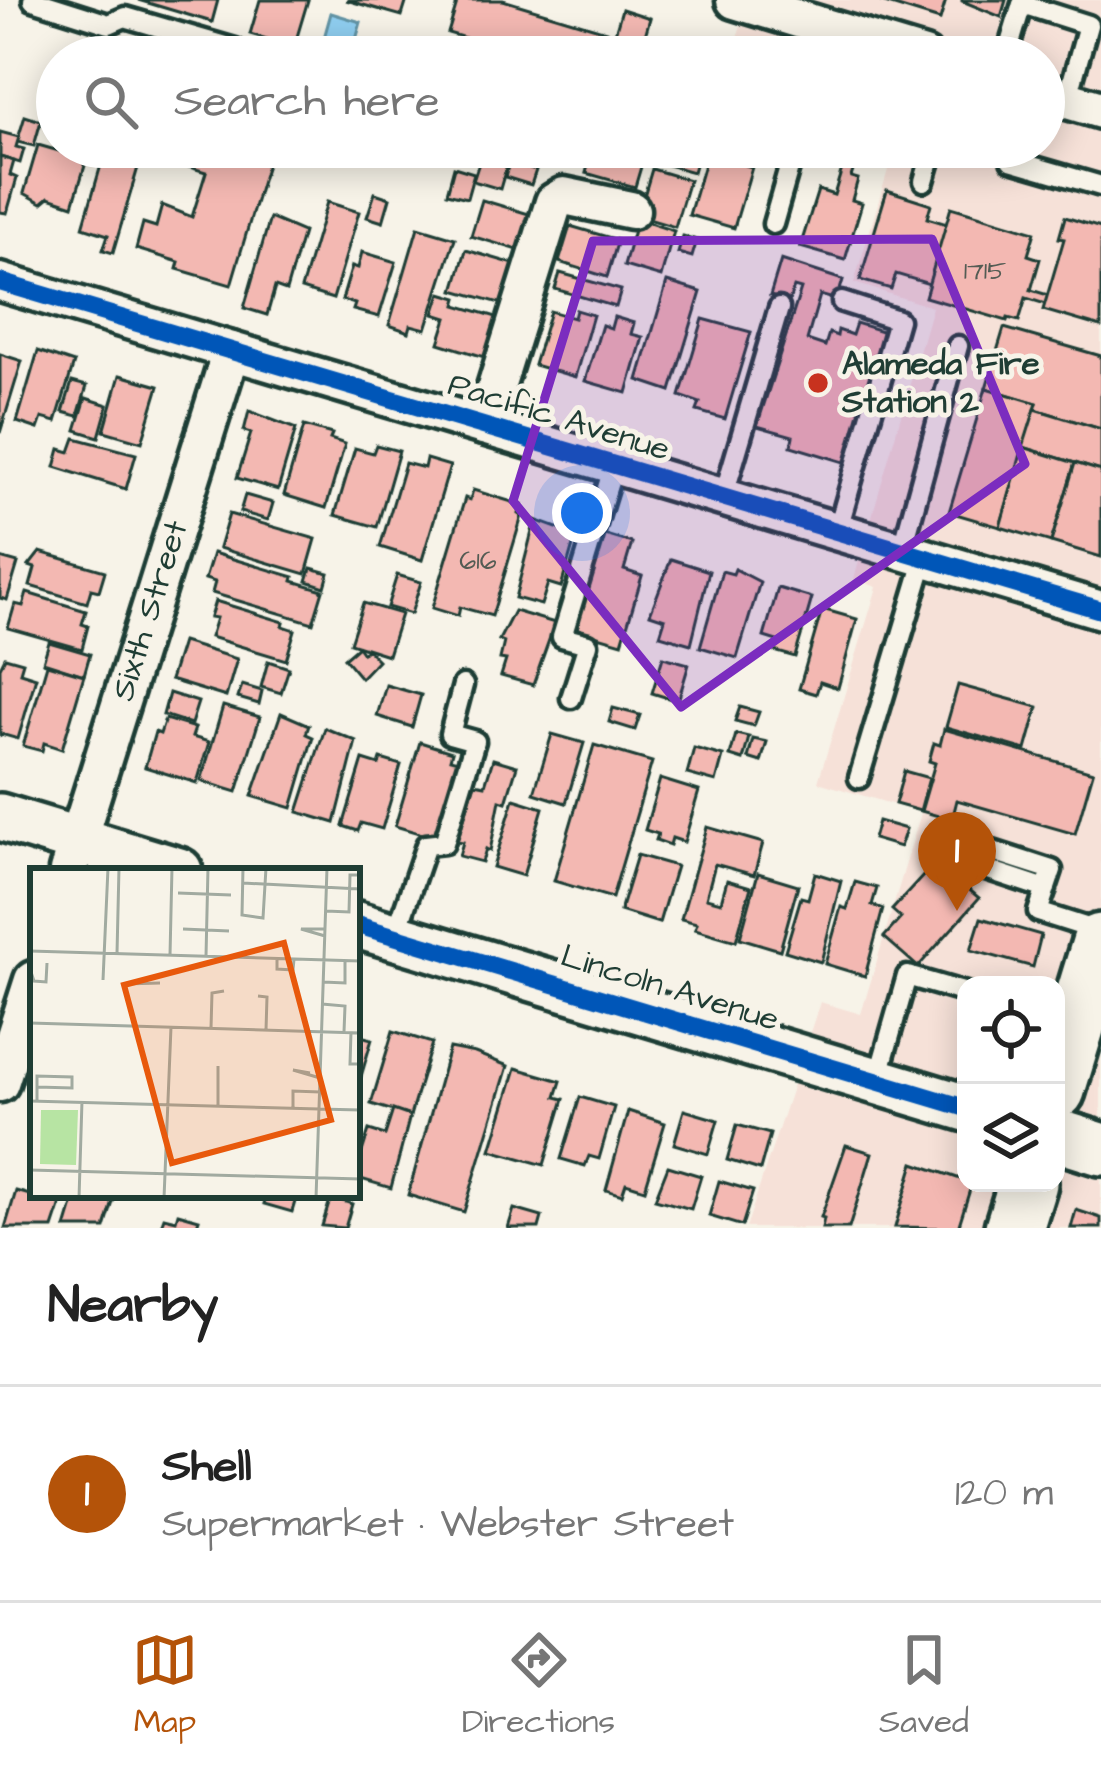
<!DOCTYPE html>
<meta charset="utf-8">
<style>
:root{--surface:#fff;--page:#f2f2f2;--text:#222;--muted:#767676;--line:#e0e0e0;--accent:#b45309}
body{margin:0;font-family:"Architects Daughter",sans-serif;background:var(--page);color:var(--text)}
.controls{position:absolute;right:36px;bottom:36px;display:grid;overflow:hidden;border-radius:24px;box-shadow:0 6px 30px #0003}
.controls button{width:108px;height:108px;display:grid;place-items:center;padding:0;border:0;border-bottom:3px solid var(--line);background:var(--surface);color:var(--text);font:60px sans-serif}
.you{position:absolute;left:582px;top:513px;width:42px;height:42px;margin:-30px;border:9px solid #fff;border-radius:50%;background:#1a73e8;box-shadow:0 0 0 18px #1a73e833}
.badge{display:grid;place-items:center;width:78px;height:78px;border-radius:50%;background:var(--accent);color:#fff;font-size:39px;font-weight:700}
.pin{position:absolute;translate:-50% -99px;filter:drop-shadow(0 3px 6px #0008)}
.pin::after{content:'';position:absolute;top:63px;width:42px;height:36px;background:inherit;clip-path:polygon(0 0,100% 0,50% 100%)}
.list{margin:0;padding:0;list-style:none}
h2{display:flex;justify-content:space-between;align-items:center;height:156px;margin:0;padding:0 48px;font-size:51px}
h2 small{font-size:39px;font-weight:400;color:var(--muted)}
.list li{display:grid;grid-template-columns:78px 1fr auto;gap:36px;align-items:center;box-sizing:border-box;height:216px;padding:0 48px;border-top:3px solid var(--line)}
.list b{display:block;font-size:45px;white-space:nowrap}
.list p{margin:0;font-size:39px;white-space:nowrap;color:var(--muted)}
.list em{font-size:39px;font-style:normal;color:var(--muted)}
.icon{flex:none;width:66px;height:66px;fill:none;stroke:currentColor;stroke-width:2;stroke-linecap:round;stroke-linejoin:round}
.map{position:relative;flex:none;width:1101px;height:1228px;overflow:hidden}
.search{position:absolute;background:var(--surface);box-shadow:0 6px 30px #0003;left:36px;right:36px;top:36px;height:132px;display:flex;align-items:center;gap:30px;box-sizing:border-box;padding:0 42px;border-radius:66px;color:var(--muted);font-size:45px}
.sheet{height:372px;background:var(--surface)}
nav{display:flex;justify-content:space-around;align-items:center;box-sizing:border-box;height:168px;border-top:3px solid var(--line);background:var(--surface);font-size:33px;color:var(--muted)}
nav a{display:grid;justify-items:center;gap:6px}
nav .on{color:var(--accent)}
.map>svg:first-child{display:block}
</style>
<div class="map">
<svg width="1101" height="1228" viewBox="0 0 1101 1228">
<rect width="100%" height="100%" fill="#f7f3e8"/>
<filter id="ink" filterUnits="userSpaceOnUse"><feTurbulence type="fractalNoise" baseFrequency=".00833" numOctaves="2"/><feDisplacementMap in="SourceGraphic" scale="24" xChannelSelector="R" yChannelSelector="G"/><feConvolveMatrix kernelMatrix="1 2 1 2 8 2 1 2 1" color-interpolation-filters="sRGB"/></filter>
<g filter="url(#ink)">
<path fill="#f6e1d8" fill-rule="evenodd" d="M749 0H1101V1228H746L820 1002 861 1014 921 813 818 782 877 587 854 579 932 307 854 283 895 147H1044V57H792L736 41ZM966 985H1056V1183H966Z"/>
<path fill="#8fcef0" stroke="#6294a5" stroke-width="3" d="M331 13 361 22 352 54 322 45Z"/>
<g fill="#f3b8b2" stroke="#1f3d34" stroke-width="3">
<path d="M138 0H218L212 22Z"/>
<path d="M260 0H308L294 47 250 34Z"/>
<path d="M346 0H407L402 16Z"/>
<path d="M458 0H503L606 31 598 57H530L448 33Z"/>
<path d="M875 0H946L940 20Z"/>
<path d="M1006 0 1001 17 962 1V0Z"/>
<path d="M622 9 650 18 639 57H608Z"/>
<path d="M25 116 41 121 34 146 17 142Z"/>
<path d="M0 132 19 137 16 147 24 149 20 163 0 157Z"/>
<path d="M38 145 87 159 73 205 49 197 42 203 24 193Z"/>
<path d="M124 147H144L113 253 103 250 108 235 83 227 103 158 119 162Z"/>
<path d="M165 147H272L231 285 177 269 179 262 136 249 143 223 156 227 162 205 192 217 206 172 162 159Z"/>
<path d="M484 147 511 151 500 189 473 181Z"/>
<path d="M498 147H549L545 161Z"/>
<path d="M593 147 646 150 635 187 586 173Z"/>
<path d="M669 147H700L693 172 664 164Z"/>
<path d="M831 147H879L875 162Z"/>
<path d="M707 154 752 167 734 228 689 215Z"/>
<path d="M0 157 14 161 10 175 17 178 7 213 0 212Z"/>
<path d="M844 162 855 165 851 177 858 179 852 200 862 203 845 260 800 247 818 190 834 195Z"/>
<path d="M509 163 536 170 531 185 505 177Z"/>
<path d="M454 167 474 173 467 198 447 193Z"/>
<path d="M652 169 689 180 675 227 638 216Z"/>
<path d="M887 190 931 204 927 218 947 224 929 284 896 274 891 289 860 280Z"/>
<path d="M375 193 390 198 383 222 367 217Z"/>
<path d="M482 200 529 214 518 250 471 236Z"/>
<path d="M327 202 359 212 333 299 301 289Z"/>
<path d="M951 207 1035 232 1028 255 1040 259 1031 290 1048 295 1045 304 1026 298 1019 321 1008 318 1007 321 925 297Z"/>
<path d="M1065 217 1101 228V327L1043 310 1064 239 1059 238Z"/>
<path d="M270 218 303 232 286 291 275 287 267 315 244 308Z"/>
<path d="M637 219 674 231 661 277 624 266Z"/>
<path d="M570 226 618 240 607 277 559 262Z"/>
<path d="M418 227 455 238 426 329 411 325 409 332 389 325Z"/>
<path d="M683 236 697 240 692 257 678 253Z"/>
<path d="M466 250 514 264 503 304 454 290Z"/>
<path d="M362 252 396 262 379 317 353 310 355 304 342 300 352 266 358 268Z"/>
<path d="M781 260 843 280 837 300 820 295 807 340 825 346 829 333 837 336 838 330 852 335 856 323 885 332 859 418 865 420 854 458 844 462 791 446 793 436 757 426 801 289 794 287 789 301 770 296Z"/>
<path d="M560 273 621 290 616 307 555 289Z"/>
<path d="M667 282 701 292 671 391 638 380Z"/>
<path d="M441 293 458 298 456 305 500 318 488 358 439 343 447 318 434 314Z"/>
<path d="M576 310 593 315 575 377 534 365 550 311 574 318Z"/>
<path d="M614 317 634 323 631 334 643 337 627 393 585 381 602 325 611 328Z"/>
<path d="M703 319 751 332 725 419 697 411 700 403 680 396Z"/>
<path d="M1004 328 1101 356V429L1035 409 1037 403 986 388Z"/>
<path d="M38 351 74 363 56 422 42 418 38 429 17 422Z"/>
<path d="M0 354 22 361 0 433Z"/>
<path d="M120 375 159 386 142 442 104 431Z"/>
<path d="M72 382 87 386 78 416 63 412Z"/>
<path d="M986 388 1037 403 1000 527 949 512Z"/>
<path d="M86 398 108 405 99 437 76 430Z"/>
<path d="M1035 409 1101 429V471L1023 447Z"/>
<path d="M249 411 296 429 278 490 237 478 251 433 244 431Z"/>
<path d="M304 426 332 434 330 439 345 444 326 508 284 495Z"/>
<path d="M75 438 136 454 126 489 55 467 60 449 70 452Z"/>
<path d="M376 445 399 451 377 527 335 515 355 448 373 453Z"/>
<path d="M1023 447 1075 463 1051 542 1000 527Z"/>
<path d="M426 459 450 466 422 560 380 547 405 463 424 468Z"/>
<path d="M1075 463 1101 471V557L1051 542Z"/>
<path d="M473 490 522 505 519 514 522 516 492 616 460 607 458 616 432 608 465 498 470 500Z"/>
<path d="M245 495 273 503 268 520 240 512Z"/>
<path d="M229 514 316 539 306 574 219 548Z"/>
<path d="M535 520 576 535 561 587 548 583 541 605 515 598Z"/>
<path d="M602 534 632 543 624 570 642 576 622 643 574 629Z"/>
<path d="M40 552 105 571 99 591 91 589 87 603 30 586 35 568 29 566Z"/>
<path d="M213 553 294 577 293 581 323 590 313 623 212 593 215 582 205 579Z"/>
<path d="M0 558 18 563 7 600 0 598Z"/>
<path d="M671 559 709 571 691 644 660 635 665 619 650 614Z"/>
<path d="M311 568 329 573 325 587 307 581Z"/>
<path d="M735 569 760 582 737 658 700 647 722 571 733 574Z"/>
<path d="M397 575 421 582 411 614 387 607Z"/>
<path d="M778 588 812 598 795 657 774 651 777 641 764 637Z"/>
<path d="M27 593 86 611 82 624 88 626 82 649 8 628 15 604 23 606Z"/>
<path d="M215 601 284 622 283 626 295 630 286 660 210 637 216 618 210 617Z"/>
<path d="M363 603 401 614 388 655 350 643Z"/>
<path d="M822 609 857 619 838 688 820 682 816 694 799 689Z"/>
<path d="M514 611 555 623 533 685 501 676 506 660 500 659 504 642 499 640Z"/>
<path d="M49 642 90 654 84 675 43 662Z"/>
<path d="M182 642 237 659 226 697 170 680Z"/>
<path d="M358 646 363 653 367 649 378 660 361 678 344 658Z"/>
<path d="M5 657 23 662 20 672 36 677 18 739 1 734 0 737V667Z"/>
<path d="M663 657 689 664 678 701 652 693Z"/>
<path d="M268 661 289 668 281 693 261 687Z"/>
<path d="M47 664 84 675 62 749 44 743 42 751 23 746Z"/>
<path d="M242 685 262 691 259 704 238 698Z"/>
<path d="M386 685 421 695 412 727 377 716Z"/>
<path d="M958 685 1038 707 1026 750 946 727Z"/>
<path d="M169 693 198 702 191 724 163 715Z"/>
<path d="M223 706 260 717 237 792 201 781Z"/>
<path d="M740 707 759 712 754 726 735 721Z"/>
<path d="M613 708 640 715 635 730 609 722Z"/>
<path d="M281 713 309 725 306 734 313 737 292 808 252 796Z"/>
<path d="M165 719 195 728 192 737 209 742 197 783 145 767 155 732 160 734Z"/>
<path d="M325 728 356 741 335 823 298 812Z"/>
<path d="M944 729 1093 772 1075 834 957 800 952 820 921 811 935 763 929 761 934 743 940 745Z"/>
<path d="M552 734 584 743 566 803 534 793Z"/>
<path d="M736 734 749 737 743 760 730 756Z"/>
<path d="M753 739 767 742 761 762 748 758Z"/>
<path d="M420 742 452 752 450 759 462 762 439 839 395 826Z"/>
<path d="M594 745 652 762 612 898 554 881Z"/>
<path d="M694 748 723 756 716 782 687 774Z"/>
<path d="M381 759 401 765 382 829 361 823 358 831 343 826 363 760 379 765Z"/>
<path d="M493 759 517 766 506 802 500 800 490 851 486 849 482 862 459 856 463 842 457 841 475 783 485 785Z"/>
<path d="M904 771 929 778 920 811 895 804Z"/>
<path d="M660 779 699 791 684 842 672 838 670 845 656 840 658 834 645 830Z"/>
<path d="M514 799 543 808 523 876 493 867Z"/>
<path d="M878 821 906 829 900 847 873 839Z"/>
<path d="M707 827 763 843 754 875 715 864 706 898 721 902 727 880 751 887 736 941 695 929 697 923 681 919Z"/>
<path d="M637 855 676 866 659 923 620 911Z"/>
<path d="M934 864 943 872 945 869 979 898 918 967 884 937 901 918 892 910Z"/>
<path d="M758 873 798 885 780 950 740 938Z"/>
<path d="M815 873 841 881 821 962 785 951 801 897 808 899Z"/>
<path d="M855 882 877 888 872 905 883 909 865 976 825 964 841 907 847 909Z"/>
<path d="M981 918 1041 935 1033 967 971 950Z"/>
<path d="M393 1031 432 1043 410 1116 371 1104Z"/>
<path d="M357 1035 372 1039 357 1090Z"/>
<path d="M449 1048 475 1053 508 1066 464 1212 408 1195Z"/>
<path d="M516 1068 561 1081 556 1097 564 1099 544 1165 491 1150Z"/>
<path d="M580 1097 614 1107 599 1159 589 1156 585 1166 561 1159Z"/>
<path d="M393 1110 410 1116 391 1188 357 1178V1168L369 1130 385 1135Z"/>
<path d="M684 1110 718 1120 708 1154 674 1144Z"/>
<path d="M628 1111 665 1123 645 1189 626 1183 622 1195 606 1190Z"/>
<path d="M737 1125 770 1134 760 1170 727 1160Z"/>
<path d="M846 1145 872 1153 849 1228H822L824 1218 821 1217Z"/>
<path d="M914 1163 972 1183 958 1228 895 1227Z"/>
<path d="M668 1166 701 1176 691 1209 655 1199Z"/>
<path d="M719 1181 753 1191 742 1226 709 1216Z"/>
<path d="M16 1191 61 1204 53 1228H5Z"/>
<path d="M76 1195 113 1202 105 1228H66Z"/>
<path d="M266 1195H297L292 1212 264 1204Z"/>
<path d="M331 1197 352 1204 345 1228 322 1226Z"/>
<path d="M514 1209 542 1217 539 1228H508Z"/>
<path d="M1076 1210 1101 1218V1228H1071Z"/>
<path d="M178 1213 199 1219 196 1228H160L164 1217 176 1220Z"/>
</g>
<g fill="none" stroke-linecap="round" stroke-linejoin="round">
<defs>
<g id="service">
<path d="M33 0 109 24 125 17 235 49"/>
<path d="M822 57 830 29"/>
<path d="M1006 57 1022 4 1088 25 1067 100"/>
<path d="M1015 147 1011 160 1101 186"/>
<path d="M924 181 934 147"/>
<path d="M773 224 795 147"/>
<path d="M723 498 779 308"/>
<path d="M837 532 898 320 842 302"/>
<path d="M902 551 958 346"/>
<path d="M571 698 588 644 562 637 614 465"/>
<path d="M859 778 925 558"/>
<path d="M1046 889 937 853 943 835 1052 870 1038 912 1101 932"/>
<path d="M395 936 426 845 444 843 475 741 450 734 463 685"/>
<path d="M877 1081 907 976 966 993"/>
</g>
<g id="minor">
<path d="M735 0 924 57"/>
<path d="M1044 93 1101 110"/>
<path d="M0 282 1101 610"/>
<path d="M484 426 554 202 564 196 631 210"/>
<path id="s1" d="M68 871 231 351"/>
<path d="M0 1083 33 980"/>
</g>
<g id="tertiary">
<path d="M0 817 179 871"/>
<path d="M357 925 966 1108"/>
</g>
<path id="secondary" d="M1056 1135 1101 1149"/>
<g id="primary">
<path d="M1056 1090 1101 943"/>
<path d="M1014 1228 1028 1183"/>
</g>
</defs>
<use href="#service" stroke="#1f3d34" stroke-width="27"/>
<use href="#minor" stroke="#1f3d34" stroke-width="45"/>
<use href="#tertiary" stroke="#1f3d34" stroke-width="54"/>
<use href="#secondary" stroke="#1f3d34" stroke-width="60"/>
<use href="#primary" stroke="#1f3d34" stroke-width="66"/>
<use href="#service" stroke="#f7f3e8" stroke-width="18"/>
<use href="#minor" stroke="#f7f3e8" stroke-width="36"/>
<use href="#tertiary" stroke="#f7f3e8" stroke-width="45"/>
<use href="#secondary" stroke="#f7f3e8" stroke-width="51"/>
<use href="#primary" stroke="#f7f3e8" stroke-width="57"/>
<defs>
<g id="cycleway">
<path d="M0 282 1101 610"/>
<path d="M357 925 966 1108"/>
</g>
</defs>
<use href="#cycleway" stroke="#f7f3e8" stroke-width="26"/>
<use href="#cycleway" stroke="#0057b8" stroke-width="18"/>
</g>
</g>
<path fill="#7b2cbf" fill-opacity="0.2" stroke="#7b2cbf" stroke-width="9" stroke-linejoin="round" d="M932 239 1025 464 681 707 513 501 593 241Z"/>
<circle fill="#c8321e" stroke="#f7f3e8" stroke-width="4.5" cx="818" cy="383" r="12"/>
<g text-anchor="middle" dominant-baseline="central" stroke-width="10" stroke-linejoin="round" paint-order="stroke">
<g font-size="27" fill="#545c54">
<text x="985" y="271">1715</text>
<text x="478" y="561">616</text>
</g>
<g font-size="33" font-weight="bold" fill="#1f3d34" stroke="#f7f3e8" text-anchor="start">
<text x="842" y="364">Alameda Fire<tspan x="842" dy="38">Station 2</tspan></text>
</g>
<g font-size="33" fill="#1f3d34" stroke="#f7f3e8">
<text transform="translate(559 417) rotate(17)">Pacific Avenue</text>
<text stroke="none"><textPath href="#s1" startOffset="273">Sixth Street</textPath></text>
<text transform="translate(670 988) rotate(17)">Lincoln Avenue</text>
</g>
</g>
<g transform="translate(30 868)">
<rect width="330" height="330" fill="#f7f3e8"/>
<path d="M11 242H48L46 297 10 296Z" fill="#b7e4a3"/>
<path fill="none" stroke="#a1aaa0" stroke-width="3" d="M213 0 212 47 233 50 236 0M213 15 330 21M148 25 201 27M296 43 319 44 320 7H330M153 61 199 63M295 68 271 61H295M0 83 330 93M87 85 89 0M140 87 142 0M176 88 178 0M247 90V101L263 102 264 91M0 101 4 113 16 114 17 95M73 112 78 0M293 114 315 115V92M94 116 130 115M228 128 237 129 236 162M292 136 315 138 314 164M0 155 330 165M181 160 182 125 194 123M321 164 320 196H330M188 198V237M280 205 263 202 290 210M7 232V208L42 209V220L7 219M0 233 289 241M263 240V223L290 224M289 241 330 242M0 302 330 311M49 330 52 233M134 330 141 159M286 330 297 0"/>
<path fill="#e8590c" fill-opacity="0.15" stroke="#e8590c" stroke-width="6" d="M254 75 301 252 142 295 94 117Z"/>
<rect width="330" height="330" fill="none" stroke="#1f3d34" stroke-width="6"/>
</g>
</svg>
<div class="controls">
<button><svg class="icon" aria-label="locate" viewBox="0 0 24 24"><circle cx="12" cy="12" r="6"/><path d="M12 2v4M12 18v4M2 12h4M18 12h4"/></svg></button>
<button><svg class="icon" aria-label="layers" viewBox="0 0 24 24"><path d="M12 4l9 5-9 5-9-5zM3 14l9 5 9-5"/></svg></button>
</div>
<div class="you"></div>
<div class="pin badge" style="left:957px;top:911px">1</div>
<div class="search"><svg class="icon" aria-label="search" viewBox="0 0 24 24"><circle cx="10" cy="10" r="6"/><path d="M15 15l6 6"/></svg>Search here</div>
</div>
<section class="sheet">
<h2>Nearby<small></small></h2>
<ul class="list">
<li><span class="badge">1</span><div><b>Shell</b><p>Supermarket · Webster Street</p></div><em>120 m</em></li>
</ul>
</section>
<nav>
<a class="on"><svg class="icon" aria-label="map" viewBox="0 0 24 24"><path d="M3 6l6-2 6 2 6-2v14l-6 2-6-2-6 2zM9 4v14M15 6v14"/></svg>Map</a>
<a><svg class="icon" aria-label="directions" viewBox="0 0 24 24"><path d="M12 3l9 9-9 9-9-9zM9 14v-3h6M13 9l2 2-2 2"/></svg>Directions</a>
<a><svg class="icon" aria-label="saved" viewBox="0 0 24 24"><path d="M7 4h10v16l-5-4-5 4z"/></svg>Saved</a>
</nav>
